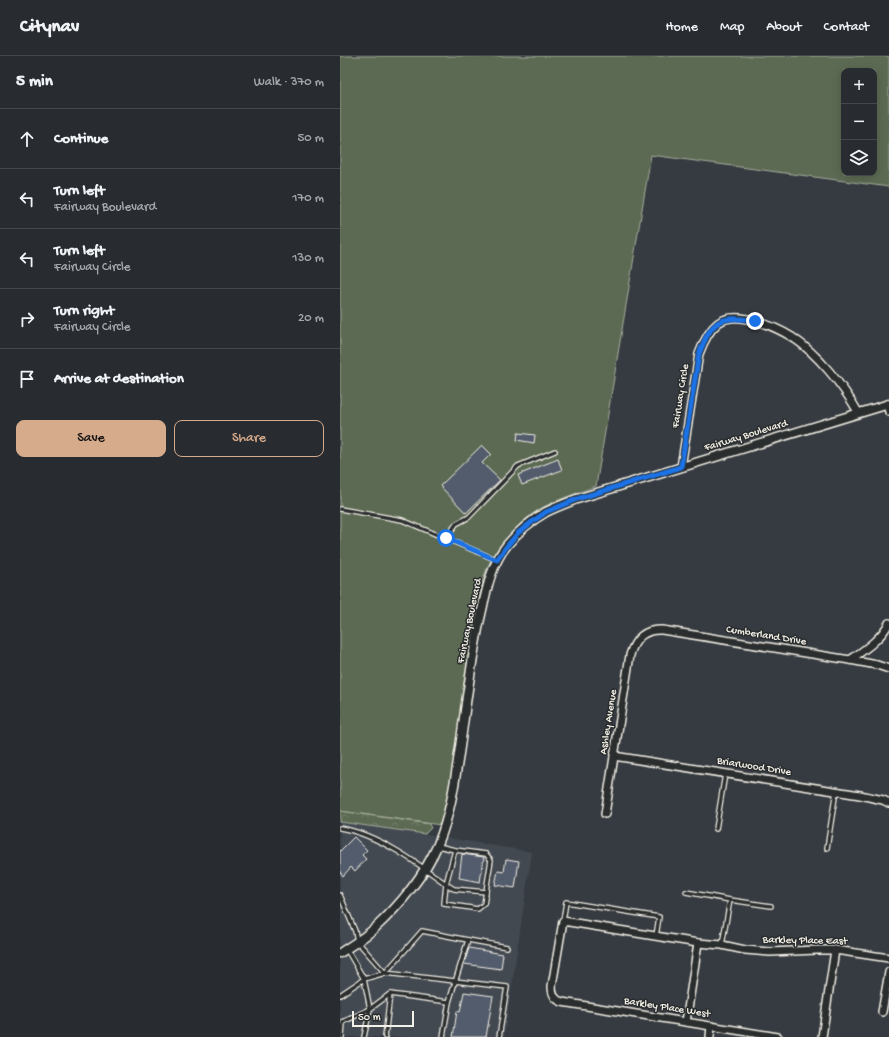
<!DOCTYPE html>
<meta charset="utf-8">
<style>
:root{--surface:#282c31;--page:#303439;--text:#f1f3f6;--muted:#a5a7ab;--line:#44484d;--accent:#d6ab8b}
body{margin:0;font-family:"Gochi Hand",sans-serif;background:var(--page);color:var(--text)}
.controls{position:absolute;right:12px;top:12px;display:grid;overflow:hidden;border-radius:8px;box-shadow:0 2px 10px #0003}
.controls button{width:36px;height:36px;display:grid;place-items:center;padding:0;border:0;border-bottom:1px solid var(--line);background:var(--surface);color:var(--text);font:20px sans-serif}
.scale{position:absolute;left:12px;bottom:10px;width:62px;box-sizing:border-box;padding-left:4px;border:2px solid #f4f1e8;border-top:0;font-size:11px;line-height:14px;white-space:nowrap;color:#f4f1e8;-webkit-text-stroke:3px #2a2d2e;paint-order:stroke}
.stop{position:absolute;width:12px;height:12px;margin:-9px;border:3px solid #1a73e8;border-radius:50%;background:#fff}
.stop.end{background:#1a73e8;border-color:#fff;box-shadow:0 1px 4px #0008}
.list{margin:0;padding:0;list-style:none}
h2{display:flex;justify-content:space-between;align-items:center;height:52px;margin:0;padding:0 16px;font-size:17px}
h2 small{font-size:13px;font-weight:400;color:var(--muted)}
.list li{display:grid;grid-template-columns:26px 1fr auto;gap:12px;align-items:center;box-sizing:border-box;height:60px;padding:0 16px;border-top:1px solid var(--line)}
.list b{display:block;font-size:15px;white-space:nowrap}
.list p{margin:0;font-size:13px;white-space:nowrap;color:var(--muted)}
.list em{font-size:13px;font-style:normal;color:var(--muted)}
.actions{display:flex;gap:8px;padding:12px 16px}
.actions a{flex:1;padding:9px 0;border:1px solid var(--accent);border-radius:8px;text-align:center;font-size:14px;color:var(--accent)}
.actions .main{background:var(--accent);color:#111}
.icon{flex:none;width:22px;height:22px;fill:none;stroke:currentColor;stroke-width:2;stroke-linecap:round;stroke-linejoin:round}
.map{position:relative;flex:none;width:549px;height:981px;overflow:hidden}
header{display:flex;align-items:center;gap:24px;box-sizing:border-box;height:56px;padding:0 20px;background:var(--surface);border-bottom:1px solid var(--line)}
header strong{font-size:19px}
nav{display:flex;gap:22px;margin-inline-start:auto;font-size:14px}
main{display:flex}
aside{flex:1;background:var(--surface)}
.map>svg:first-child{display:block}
</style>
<header>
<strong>Citynav</strong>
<nav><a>Home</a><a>Map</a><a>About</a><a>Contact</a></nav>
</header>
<main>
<aside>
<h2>5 min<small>Walk · 370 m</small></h2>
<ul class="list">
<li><svg class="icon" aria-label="ahead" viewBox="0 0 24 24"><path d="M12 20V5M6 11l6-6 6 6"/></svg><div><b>Continue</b></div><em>50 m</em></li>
<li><svg class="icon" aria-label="left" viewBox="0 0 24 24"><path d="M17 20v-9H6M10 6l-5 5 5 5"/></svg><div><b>Turn left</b><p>Fairway Boulevard</p></div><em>170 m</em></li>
<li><svg class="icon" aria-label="left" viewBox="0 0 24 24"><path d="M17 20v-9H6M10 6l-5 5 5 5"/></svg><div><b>Turn left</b><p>Fairway Circle</p></div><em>130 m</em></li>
<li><svg class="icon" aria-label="right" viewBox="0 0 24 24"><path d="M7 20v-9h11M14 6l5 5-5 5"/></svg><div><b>Turn right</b><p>Fairway Circle</p></div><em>20 m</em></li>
<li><svg class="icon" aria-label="arrive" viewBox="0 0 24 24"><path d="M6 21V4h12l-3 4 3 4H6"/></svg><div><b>Arrive at destination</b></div></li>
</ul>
<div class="actions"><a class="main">Save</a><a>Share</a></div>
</aside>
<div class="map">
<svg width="549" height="981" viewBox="0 0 549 981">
<defs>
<pattern id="forest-crowns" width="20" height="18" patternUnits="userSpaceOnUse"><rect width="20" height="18" fill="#5c6a53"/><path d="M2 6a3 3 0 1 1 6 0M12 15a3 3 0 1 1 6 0" fill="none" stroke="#74806c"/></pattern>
</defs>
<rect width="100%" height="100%" fill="#363b41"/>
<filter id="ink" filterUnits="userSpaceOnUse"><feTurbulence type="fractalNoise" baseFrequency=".025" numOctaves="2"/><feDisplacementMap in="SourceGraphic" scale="8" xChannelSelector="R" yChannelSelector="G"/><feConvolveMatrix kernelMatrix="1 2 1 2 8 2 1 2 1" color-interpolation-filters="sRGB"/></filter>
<g filter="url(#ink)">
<path fill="#434851" d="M0 766 85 778 192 796 164 981H0Z"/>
<path fill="#5c6a53" stroke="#a8ae9e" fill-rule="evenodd" d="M0 0H549V131L311 99 256 430C238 437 218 443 200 453 184 462 168 480 157 494 138 519 134 571 130 602 121 658 114 714 101 769L0 755ZM504 15H534V117H504Z"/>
<path fill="url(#forest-crowns)" stroke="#a8ae9e" d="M0 755 89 768 91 772 85 778 0 766Z"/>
<g fill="#535b6c" stroke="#f4f1e8">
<path d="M178 377 195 379 194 387 177 384Z"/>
<path d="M142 389 151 398 142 407 160 424 126 457 100 430Z"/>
<path d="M218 403 222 414 182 429 178 419Z"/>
<path d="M14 781 27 794 22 799 26 803 15 815 11 811 3 820 0 816V795Z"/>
<path d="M122 798 144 801 140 826 119 822Z"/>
<path d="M166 803 179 805 175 832 155 829 158 815 164 816Z"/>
<path d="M129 892 163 898 161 913 124 908Z"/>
<path d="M124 936 153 940 146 981H113L117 955 120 956Z"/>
</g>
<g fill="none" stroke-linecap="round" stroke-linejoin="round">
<defs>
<g id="service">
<path d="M0 453 62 464 157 504"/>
<path d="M106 483 116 468 129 461 178 410 215 395"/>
<path d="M0 772C37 778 76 806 106 828L104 848 138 853 144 848 151 804 146 798 115 794 98 790"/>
<path d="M376 773 385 718"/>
<path d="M487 792 496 735"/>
<path d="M115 794 106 828 114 833 146 836"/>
<path d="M346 836 390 844 431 850"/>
<path d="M0 839 15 875 17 885 45 917 167 931 159 981"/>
<path d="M223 865 226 846 319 861 316 880"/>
<path d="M128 884 167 891"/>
<path d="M382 889 390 844"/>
<path d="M7 894 24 923 30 953 24 981"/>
<path d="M0 939 24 923 45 917 82 875 128 884 109 946 103 981"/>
<path d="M2 981 3 966 30 953 50 938 109 946"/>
<path d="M45 981 50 938"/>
</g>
<g id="minor">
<path d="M547 348 549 356"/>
<path d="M341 411 359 298C363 287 368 275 378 267 386 261 397 261 407 263 422 266 439 273 452 281 477 297 504 331 518 356"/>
<path d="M510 604C524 594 541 583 549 567"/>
<path d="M274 700 520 739 543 744 549 747"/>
<path d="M265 758 290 599C295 582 304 573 322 574L510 604 537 609 549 613"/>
<path d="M542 956 549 916"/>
<path d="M346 966 358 887"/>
<path d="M370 981 371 970"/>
<path d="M438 981 222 946C214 943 212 938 212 930L223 865 358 887 382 889 405 894 430 896 477 894H495L549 902"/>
<path d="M482 981 495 894"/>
</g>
<path id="tertiary" d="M0 897C12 889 24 882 35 872 59 850 85 819 98 788 111 757 115 724 120 691 126 648 131 605 140 563 146 537 150 510 167 489 177 477 192 464 206 456 216 451 227 447 237 443L549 348"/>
</defs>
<use href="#service" stroke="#f4f1e8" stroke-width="6"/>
<use href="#minor" stroke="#f4f1e8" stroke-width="10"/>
<use href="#tertiary" stroke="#f4f1e8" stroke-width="11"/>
<use href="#service" stroke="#2a2d2e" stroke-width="3.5"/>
<use href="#minor" stroke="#2a2d2e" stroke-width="7"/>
<use href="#tertiary" stroke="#2a2d2e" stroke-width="8"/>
</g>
</g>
<g fill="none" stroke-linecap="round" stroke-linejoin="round" filter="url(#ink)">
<path stroke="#1a73e8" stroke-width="5" d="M106 482 157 504 167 490 178 477 192 466 206 456 237 443 341 411 359 298C371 265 380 258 415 265"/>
</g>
<g text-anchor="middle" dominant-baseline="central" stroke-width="3" stroke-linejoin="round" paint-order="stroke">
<g font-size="11" fill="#f4f1e8" stroke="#2a2d2e">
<text transform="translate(341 340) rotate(-81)">Fairway Circle</text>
<text transform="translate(406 380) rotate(-17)">Fairway Boulevard</text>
<text transform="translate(130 565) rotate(-78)">Fairway Boulevard</text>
<text transform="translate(426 580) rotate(9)">Cumberland Drive</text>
<text transform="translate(269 666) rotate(-81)">Ashley Avenue</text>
<text transform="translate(414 711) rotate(9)">Briarwood Drive</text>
<text transform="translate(465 885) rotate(1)">Barkley Place East</text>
<text transform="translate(327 952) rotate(9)">Barkley Place West</text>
</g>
</g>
</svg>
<div class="controls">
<button>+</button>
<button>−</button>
<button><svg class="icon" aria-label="layers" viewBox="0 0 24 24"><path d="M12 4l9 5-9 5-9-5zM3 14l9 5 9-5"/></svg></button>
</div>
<div class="scale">50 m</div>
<div class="stop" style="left:106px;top:482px"></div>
<div class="stop end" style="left:415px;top:265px"></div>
</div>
</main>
